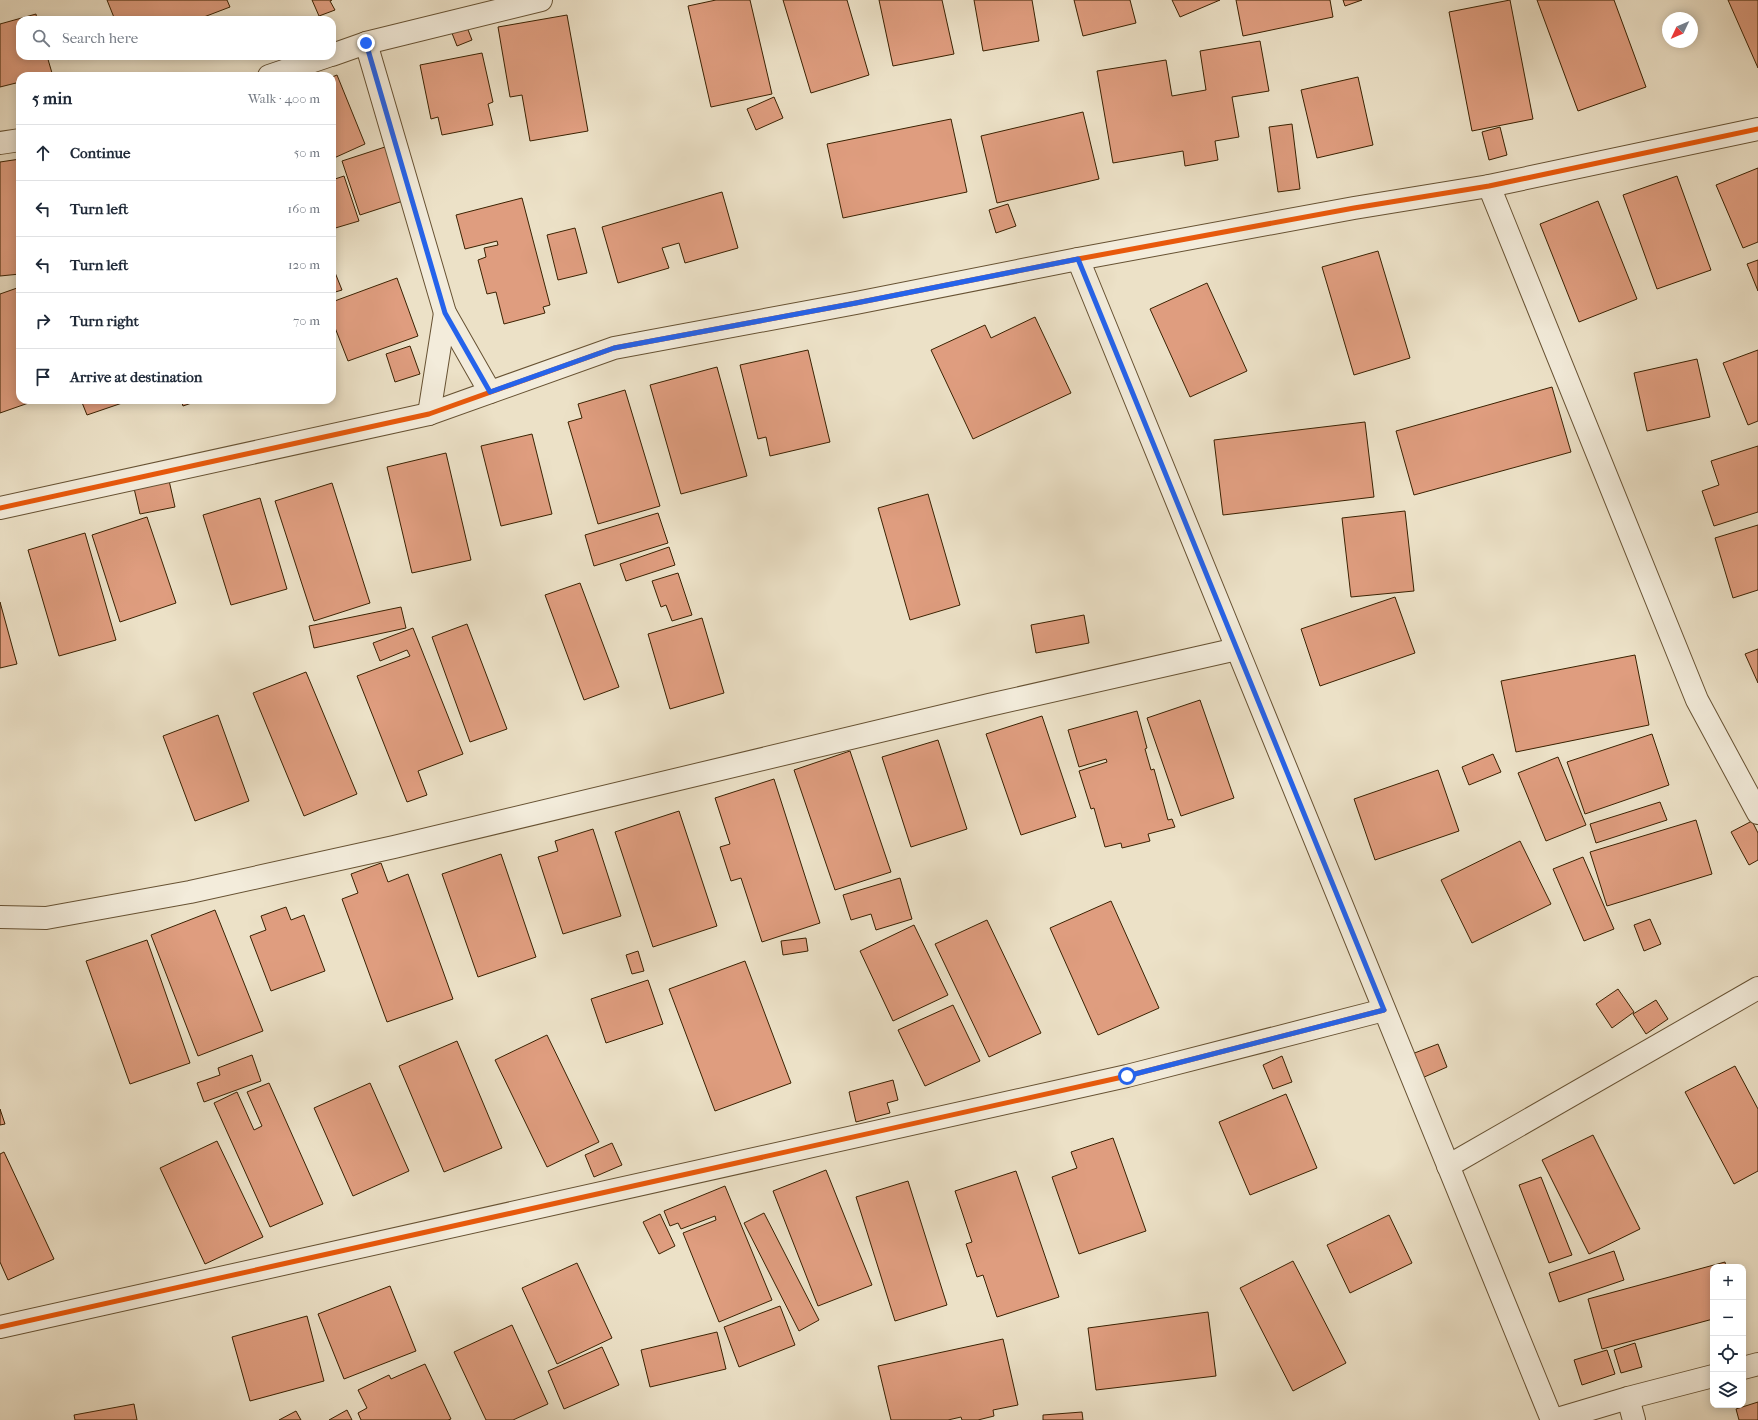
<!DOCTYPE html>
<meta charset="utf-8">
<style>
:root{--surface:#fff;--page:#f6f6f7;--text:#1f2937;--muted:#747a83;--line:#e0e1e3}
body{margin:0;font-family:"IM FELL French Canon",serif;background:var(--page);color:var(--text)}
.controls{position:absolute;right:12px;bottom:12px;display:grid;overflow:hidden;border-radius:8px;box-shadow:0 2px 10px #0003}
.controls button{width:36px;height:36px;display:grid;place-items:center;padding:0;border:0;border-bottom:1px solid var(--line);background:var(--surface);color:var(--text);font:20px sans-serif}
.compass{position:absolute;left:1662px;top:12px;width:36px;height:36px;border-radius:50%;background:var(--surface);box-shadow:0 2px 10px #0003;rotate:226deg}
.stop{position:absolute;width:12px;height:12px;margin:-9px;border:3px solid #2563eb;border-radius:50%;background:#fff}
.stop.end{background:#2563eb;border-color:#fff;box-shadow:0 1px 4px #0008}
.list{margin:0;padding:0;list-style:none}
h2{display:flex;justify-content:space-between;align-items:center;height:52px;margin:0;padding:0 16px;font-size:17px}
h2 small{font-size:13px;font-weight:400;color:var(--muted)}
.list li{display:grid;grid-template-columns:26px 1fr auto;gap:12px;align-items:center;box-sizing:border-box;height:56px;padding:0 16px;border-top:1px solid var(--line)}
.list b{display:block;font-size:15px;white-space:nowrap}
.list em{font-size:13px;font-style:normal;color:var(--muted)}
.icon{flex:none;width:22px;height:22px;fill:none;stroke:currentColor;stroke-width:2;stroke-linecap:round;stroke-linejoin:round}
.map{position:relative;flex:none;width:1758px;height:1420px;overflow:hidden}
.search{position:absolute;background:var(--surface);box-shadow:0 2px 10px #0003;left:16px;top:16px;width:320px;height:44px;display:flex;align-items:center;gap:10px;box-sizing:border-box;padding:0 14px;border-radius:12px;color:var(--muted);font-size:15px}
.panel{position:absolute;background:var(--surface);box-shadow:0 2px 10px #0003;left:16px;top:72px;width:320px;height:332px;border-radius:12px}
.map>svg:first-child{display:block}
</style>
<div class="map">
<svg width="1758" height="1420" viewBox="0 0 1758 1420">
<rect width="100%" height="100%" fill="#ece1c7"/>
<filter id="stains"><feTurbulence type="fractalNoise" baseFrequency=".005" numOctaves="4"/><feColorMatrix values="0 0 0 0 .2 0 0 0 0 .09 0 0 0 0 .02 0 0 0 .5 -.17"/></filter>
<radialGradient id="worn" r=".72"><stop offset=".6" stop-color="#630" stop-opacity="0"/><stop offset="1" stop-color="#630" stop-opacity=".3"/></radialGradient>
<g fill="#df9d7f" stroke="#3b2202">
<path d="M107 0H227L230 7 196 20H115Z"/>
<path d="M312 0H332L330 1 335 10 319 16Z"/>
<path d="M716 0H750L772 94 711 107 688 6Z"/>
<path d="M783 0H847L869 75 811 93Z"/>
<path d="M879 0H942L954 54 893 66Z"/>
<path d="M974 0H1032L1039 41 983 51Z"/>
<path d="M1074 0H1130L1136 23 1083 36Z"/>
<path d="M1172 0H1220L1180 17Z"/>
<path d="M1236 0H1330L1333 17 1243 36Z"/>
<path d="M1343 0H1362L1345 6Z"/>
<path d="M1510 0 1533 119 1472 131 1449 12Z"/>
<path d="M1537 0H1614L1646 87 1578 111Z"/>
<path d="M1728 0H1758V68Z"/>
<path d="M36 14 37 20H20V56H47L52 73 41 76H20V82L0 87V24Z"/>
<path d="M567 15 588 131 530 141 522 95 510 97 498 27Z"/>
<path d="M465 22 472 40 457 46 450 28Z"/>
<path d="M1260 41 1269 91 1232 97 1239 137 1215 141 1218 160 1185 166 1183 151 1113 163 1097 71 1166 60 1172 96 1206 90 1200 51Z"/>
<path d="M482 53 493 102 488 104 493 125 442 135 438 117 431 119 420 65Z"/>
<path d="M337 75 365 144 334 158 332 153V77Z"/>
<path d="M1358 77 1373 145 1317 158 1301 90Z"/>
<path d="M774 97 783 118 756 130 747 109Z"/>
<path d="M1083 112 1099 179 997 203 981 136Z"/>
<path d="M951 119 967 192 843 218 827 144Z"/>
<path d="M1292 124 1300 189 1278 192 1269 127Z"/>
<path d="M1500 127 1507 155 1489 160 1482 132Z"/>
<path d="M388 146 406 200 360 215 342 161Z"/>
<path d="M20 159V274L0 276V162Z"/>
<path d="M1758 168V242L1743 248 1716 185Z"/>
<path d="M344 176 359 221 332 229V180Z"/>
<path d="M1677 176 1711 270 1657 289 1623 195Z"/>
<path d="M722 192 738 248 685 263 679 243 662 248 669 268 618 283 602 227Z"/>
<path d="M522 198 550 305 543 307 545 313 504 324 496 292 487 294 478 260 486 257 484 248 498 245 497 241 465 249 456 215Z"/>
<path d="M1598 201 1637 299 1579 322 1540 224Z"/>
<path d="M1008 204 1016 226 996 233 989 210Z"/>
<path d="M575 228 587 273 558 280 547 235Z"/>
<path d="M1378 251 1410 358 1354 375 1322 267Z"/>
<path d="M1758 260V291L1747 264Z"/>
<path d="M332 265 342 290 332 293Z"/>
<path d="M397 278 418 336 348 361 332 320V302Z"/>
<path d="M1207 283 1247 371 1190 397 1150 309Z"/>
<path d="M20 287V400H37L0 413V294Z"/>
<path d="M1035 317 1071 393 973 439 931 350 985 325 991 338Z"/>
<path d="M410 346 420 374 395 382 386 354Z"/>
<path d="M808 350 830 442 770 456 766 437 758 439 740 365Z"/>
<path d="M1758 350V421L1748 425 1723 363Z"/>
<path d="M1697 359 1710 417 1647 431 1634 373Z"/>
<path d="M717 367 747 476 681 494 650 385Z"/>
<path d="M1552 387 1571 452 1414 495 1396 431Z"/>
<path d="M625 390 660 506 598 524 568 422 582 418 578 404Z"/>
<path d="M81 400H131L87 415Z"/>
<path d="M181 400H200L183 406Z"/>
<path d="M1365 422 1374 497 1223 515 1214 440Z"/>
<path d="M532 434 552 514 501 526 481 446Z"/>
<path d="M1758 446V512L1714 526 1702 491 1719 485 1711 461Z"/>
<path d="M446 453 471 560 412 573 387 467Z"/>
<path d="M168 476 175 507 140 514 133 484Z"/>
<path d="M332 483 370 603 314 621 275 501Z"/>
<path d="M928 494 960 605 910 620 878 508Z"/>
<path d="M260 498 287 589 231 605 203 515Z"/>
<path d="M1405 511 1414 591 1351 597 1342 518Z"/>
<path d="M658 513 668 543 594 566 585 535Z"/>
<path d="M147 517 176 603 120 622 92 535Z"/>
<path d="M1758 525V590L1733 598 1715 538Z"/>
<path d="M85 533 116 640 59 656 28 550Z"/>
<path d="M669 547 675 565 626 581 620 564Z"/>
<path d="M678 573 692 615 672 621 666 605 661 607 652 581Z"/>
<path d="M580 583 619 687 584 700 545 595Z"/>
<path d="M1395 597 1415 653 1320 686 1301 629Z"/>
<path d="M0 602 17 664 0 668Z"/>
<path d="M401 607 406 628 314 648 309 626Z"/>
<path d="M1084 615 1089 643 1036 653 1031 625Z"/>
<path d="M702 618 724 693 670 709 648 634Z"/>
<path d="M467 624 507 729 470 742 432 637Z"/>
<path d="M413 628 463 754 418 771 427 795 407 802 357 676 410 656 407 650 380 661 373 643Z"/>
<path d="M1758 649V683L1745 654Z"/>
<path d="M1635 655 1649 725 1516 752 1501 681Z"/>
<path d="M306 672 357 794 304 816 253 693Z"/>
<path d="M1200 700 1234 798 1181 816 1147 718Z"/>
<path d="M1137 711 1147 748 1145 749 1151 770 1154 769 1168 820 1172 819 1175 827 1148 834 1150 841 1122 848 1121 843 1105 847 1094 808 1091 809 1079 771 1107 762 1106 759 1079 767 1068 730Z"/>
<path d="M218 715 249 801 195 821 163 736Z"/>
<path d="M1042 716 1076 817 1021 835 986 734Z"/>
<path d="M1652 734 1669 785 1585 814 1567 762Z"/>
<path d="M938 740 967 829 911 847 882 757Z"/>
<path d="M850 751 891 872 835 890 794 770Z"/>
<path d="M1493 754 1501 772 1469 785 1462 767Z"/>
<path d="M1558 757 1586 825 1546 841 1518 773Z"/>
<path d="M1438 770 1459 831 1375 860 1354 799Z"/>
<path d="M774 779 820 923 762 942 741 878 731 881 720 847 730 844 715 798Z"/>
<path d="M1660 802 1667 820 1596 843 1590 824Z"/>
<path d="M679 811 717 926 653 947 615 832Z"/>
<path d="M1696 820 1712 874 1607 906 1590 852Z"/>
<path d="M1752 821 1758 833V860L1749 865 1731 832Z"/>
<path d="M593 829 621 916 563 934 538 857 558 851 555 841Z"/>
<path d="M1520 841 1551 904 1472 943 1441 880Z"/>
<path d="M501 854 536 957 478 977 442 874Z"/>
<path d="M1583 857 1614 929 1584 941 1553 869Z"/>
<path d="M381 863 388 882 408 874 453 999 387 1022 342 899 358 893 351 874Z"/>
<path d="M900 878 912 919 876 930 871 914 851 920 843 895Z"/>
<path d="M1111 901 1159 1008 1098 1035 1050 928Z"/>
<path d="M286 907 291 920 304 915 325 971 271 991 250 936 266 930 261 916Z"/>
<path d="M215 910 263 1031 198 1056 151 935Z"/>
<path d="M1650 919 1661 944 1644 951 1634 925Z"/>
<path d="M987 920 1041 1033 989 1057 935 944Z"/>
<path d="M914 925 948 995 893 1021 860 951Z"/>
<path d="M806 938 808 951 783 955 781 941Z"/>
<path d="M147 940 190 1063 130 1084 86 961Z"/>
<path d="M638 951 644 971 632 974 626 955Z"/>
<path d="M745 961 791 1083 715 1111 669 989Z"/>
<path d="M648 980 663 1024 606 1043 591 999Z"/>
<path d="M1618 989 1634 1012 1612 1028 1596 1004Z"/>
<path d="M1656 1000 1668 1019 1646 1034 1633 1014Z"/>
<path d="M953 1005 980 1061 925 1086 898 1030Z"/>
<path d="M547 1035 599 1142 547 1167 495 1060Z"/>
<path d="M457 1041 502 1148 444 1172 399 1066Z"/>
<path d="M1438 1044 1447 1067 1422 1078 1412 1054Z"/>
<path d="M252 1055 261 1081 204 1102 197 1083 220 1075 218 1068Z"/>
<path d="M1282 1056 1292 1082 1273 1089 1263 1065Z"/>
<path d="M1735 1066 1758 1109V1171L1734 1184 1685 1092Z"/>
<path d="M893 1080 898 1100 887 1103 890 1113 856 1122 849 1092Z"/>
<path d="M269 1083 323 1204 270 1227 214 1103 237 1092 254 1130 262 1126 247 1092Z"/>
<path d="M370 1083 409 1171 353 1196 314 1108Z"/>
<path d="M1286 1094 1317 1168 1250 1195 1219 1122Z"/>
<path d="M0 1109 5 1124 0 1125Z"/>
<path d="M1593 1135 1640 1229 1589 1254 1542 1160Z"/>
<path d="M1113 1138 1146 1231 1079 1254 1052 1177 1077 1168 1071 1152Z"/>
<path d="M217 1141 263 1237 205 1264 160 1168Z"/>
<path d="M612 1143 622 1165 594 1177 585 1155Z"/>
<path d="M4 1152 54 1259 8 1280 0 1262V1154Z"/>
<path d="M826 1170 872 1285 818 1306 773 1191Z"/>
<path d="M1016 1171 1059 1297 997 1317 983 1275 977 1277 966 1244 972 1242 955 1191Z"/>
<path d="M1541 1177 1572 1255 1549 1263 1519 1185Z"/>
<path d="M908 1181 947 1305 895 1321 856 1197Z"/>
<path d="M725 1186 772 1300 719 1322 683 1233 716 1220 715 1216 681 1229 678 1223 670 1226 664 1211Z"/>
<path d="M764 1213 819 1320 799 1331 744 1223Z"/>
<path d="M660 1214 675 1246 659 1254 643 1222Z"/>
<path d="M1389 1215 1412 1263 1350 1293 1327 1245Z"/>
<path d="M1614 1251 1624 1280 1559 1302 1549 1273Z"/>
<path d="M1293 1261 1346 1363 1293 1391 1240 1288Z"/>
<path d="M1725 1262 1726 1267H1713V1319L1602 1349 1588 1299Z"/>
<path d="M577 1263 612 1338 557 1364 522 1288Z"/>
<path d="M390 1286 416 1351 344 1379 318 1314Z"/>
<path d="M780 1306 795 1345 739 1367 724 1327Z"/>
<path d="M1208 1312 1216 1376 1096 1390 1088 1328Z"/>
<path d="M307 1316 324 1381 250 1401 232 1337Z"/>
<path d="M512 1325 548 1404 513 1420H486L454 1352Z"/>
<path d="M717 1332 726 1369 650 1387 641 1350Z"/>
<path d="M1003 1339 1018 1405 993 1410 994 1416 978 1420H962L961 1417 948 1420H891L878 1366Z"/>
<path d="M1635 1343 1642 1367 1621 1373 1614 1350Z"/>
<path d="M602 1347 619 1385 564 1409 548 1371Z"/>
<path d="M1607 1350 1615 1374 1582 1385 1574 1360Z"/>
<path d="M425 1364 451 1419 448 1420H361L358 1413 367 1408 358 1390 389 1375 391 1379Z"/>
<path d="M1758 1402V1420H1739L1736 1409Z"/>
<path d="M134 1404 137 1420H75L74 1415Z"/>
<path d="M347 1410 352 1420H329Z"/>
<path d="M296 1411 301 1420H279Z"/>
<path d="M1082 1412 1083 1420H1043V1415Z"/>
</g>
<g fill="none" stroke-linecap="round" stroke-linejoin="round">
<defs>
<g id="street">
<path d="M366 43 445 313 490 392"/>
<path d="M332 55 366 43 541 0"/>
<path d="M269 76 328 56"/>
<path d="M0 143 20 140"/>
<path d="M1489 186 1697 700 1758 813"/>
<path d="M1078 259 1552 1420"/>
<path d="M429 414 445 313"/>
<path d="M0 508 429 414 614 348 856 303 1078 259 1354 208 1489 186 1758 129"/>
<path d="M0 917 46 918 190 892 394 847 989 705 1237 649"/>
<path d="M1448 1166 1758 988"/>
<path d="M0 1327 1127 1076 1384 1010"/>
<path d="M1743 1368 1758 1364"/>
<path d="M1628 1398 1634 1420"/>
<path d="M1554 1420 1628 1398 1713 1376"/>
</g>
</defs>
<use href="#street" stroke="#675233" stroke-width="24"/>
<use href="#street" stroke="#f3ecdb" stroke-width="22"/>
<defs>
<g id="cycleway">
<path d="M0 508 429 414 614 348 856 303 1078 259 1354 208 1489 186 1758 129"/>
<path d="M0 1327 1127 1076 1384 1010"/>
</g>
</defs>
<use href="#cycleway" stroke="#f3ecdb" stroke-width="8"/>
<use href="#cycleway" stroke="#e8590c" stroke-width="5"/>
</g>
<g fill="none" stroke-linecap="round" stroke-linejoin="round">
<path stroke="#2563eb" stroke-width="5" d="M366 43 445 313 490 392 614 348 856 303 1078 259 1384 1010 1127 1076"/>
</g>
<rect width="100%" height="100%" filter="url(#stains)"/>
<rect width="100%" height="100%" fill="url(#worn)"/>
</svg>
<div class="controls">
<button>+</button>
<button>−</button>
<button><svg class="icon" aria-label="locate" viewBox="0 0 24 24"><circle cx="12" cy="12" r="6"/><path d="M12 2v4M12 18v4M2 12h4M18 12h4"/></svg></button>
<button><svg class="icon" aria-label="layers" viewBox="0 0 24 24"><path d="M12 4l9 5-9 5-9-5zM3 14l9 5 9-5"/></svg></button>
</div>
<svg class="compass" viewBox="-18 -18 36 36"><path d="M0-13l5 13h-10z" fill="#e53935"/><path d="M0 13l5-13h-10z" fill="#747a83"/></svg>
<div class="stop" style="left:1127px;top:1076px"></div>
<div class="stop end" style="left:366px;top:43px"></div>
<div class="search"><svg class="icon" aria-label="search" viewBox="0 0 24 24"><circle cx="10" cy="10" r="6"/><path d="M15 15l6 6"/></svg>Search here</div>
<section class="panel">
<h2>5 min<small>Walk · 400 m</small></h2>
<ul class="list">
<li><svg class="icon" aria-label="ahead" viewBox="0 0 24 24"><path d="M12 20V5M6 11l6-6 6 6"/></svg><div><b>Continue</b></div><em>50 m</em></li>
<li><svg class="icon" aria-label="left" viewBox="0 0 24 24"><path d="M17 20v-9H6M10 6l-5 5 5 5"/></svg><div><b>Turn left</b></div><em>160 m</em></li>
<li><svg class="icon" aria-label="left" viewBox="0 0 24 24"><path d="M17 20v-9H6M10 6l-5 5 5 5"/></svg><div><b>Turn left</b></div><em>120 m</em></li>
<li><svg class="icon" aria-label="right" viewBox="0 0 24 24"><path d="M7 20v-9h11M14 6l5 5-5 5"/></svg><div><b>Turn right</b></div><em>70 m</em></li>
<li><svg class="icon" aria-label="arrive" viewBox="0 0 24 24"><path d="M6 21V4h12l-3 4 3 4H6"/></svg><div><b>Arrive at destination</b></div></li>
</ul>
</section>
</div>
